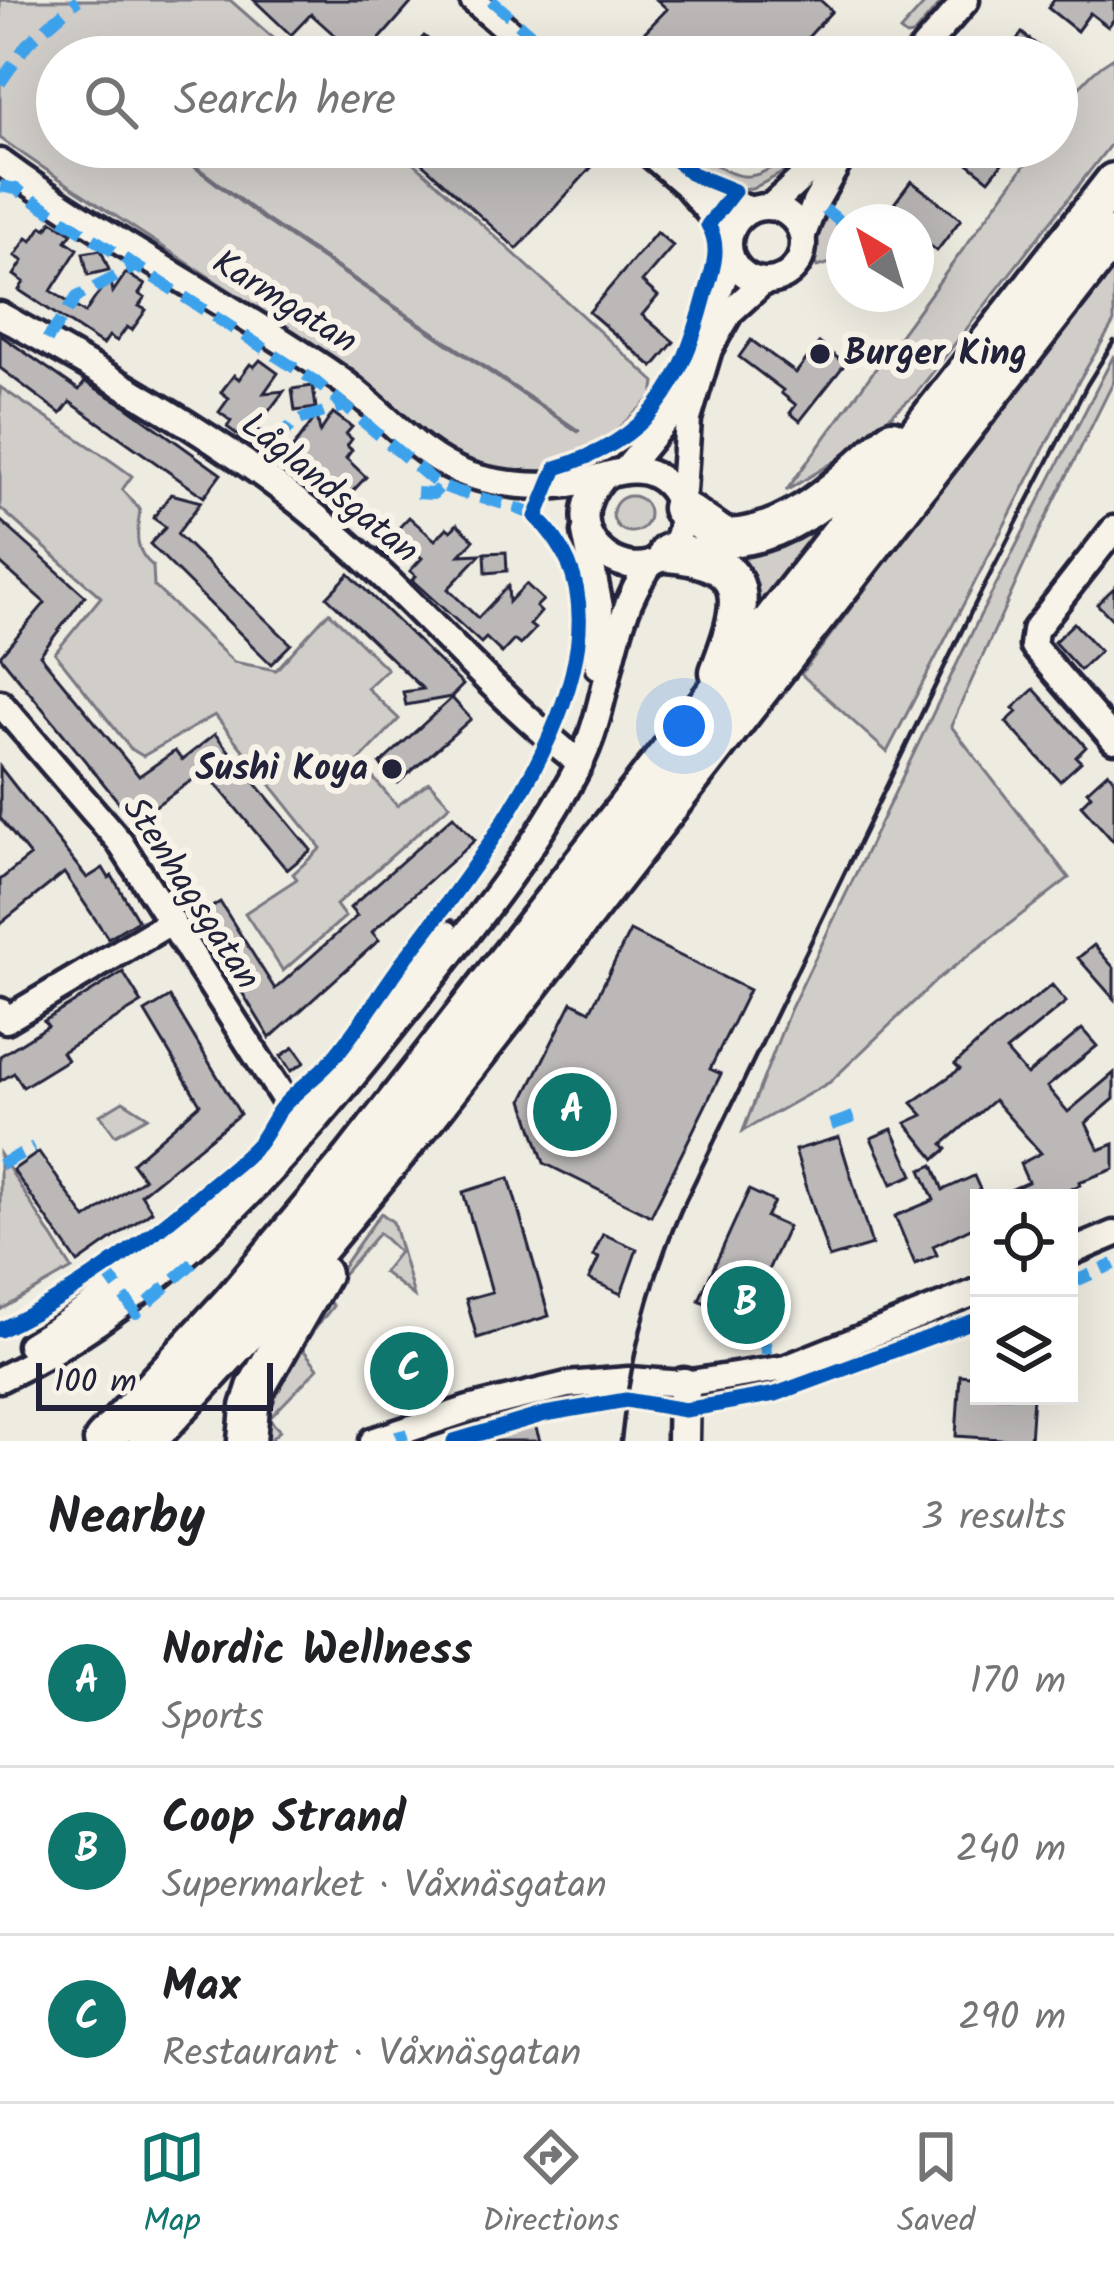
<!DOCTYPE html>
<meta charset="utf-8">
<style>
:root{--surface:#fff;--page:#f6f6f6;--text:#202124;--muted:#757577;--line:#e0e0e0;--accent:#0f766e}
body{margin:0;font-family:Kalam,sans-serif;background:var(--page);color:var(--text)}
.controls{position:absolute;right:36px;bottom:36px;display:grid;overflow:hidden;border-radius:0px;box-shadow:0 12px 48px #0002}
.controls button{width:108px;height:108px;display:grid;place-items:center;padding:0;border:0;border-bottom:3px solid var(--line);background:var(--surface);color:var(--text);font:60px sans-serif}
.compass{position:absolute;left:826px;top:204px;width:108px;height:108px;border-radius:50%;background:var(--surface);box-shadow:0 12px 48px #0002;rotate:322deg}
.scale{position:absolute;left:36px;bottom:30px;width:237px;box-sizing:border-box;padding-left:12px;border:6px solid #22223b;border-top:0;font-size:33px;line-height:42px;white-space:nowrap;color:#22223b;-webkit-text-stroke:9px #f7f3e8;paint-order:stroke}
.you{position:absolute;left:684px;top:726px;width:42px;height:42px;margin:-30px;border:9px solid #fff;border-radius:50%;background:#1a73e8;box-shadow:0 0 0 18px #1a73e833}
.badge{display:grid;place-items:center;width:78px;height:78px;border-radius:50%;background:var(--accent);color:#fff;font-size:39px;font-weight:700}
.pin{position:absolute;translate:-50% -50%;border:6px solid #fff;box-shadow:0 3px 12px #0006}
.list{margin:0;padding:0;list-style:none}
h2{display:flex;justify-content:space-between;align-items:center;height:156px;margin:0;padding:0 48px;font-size:51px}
h2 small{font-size:39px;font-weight:400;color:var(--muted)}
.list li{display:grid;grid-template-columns:78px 1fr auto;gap:36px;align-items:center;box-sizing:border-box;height:168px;padding:0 48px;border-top:3px solid var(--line)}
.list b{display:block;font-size:45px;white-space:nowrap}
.list p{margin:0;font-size:39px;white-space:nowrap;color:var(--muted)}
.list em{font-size:39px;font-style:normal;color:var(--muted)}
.icon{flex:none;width:66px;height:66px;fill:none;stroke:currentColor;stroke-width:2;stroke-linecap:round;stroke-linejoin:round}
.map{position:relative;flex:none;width:1114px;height:1441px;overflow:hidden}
.search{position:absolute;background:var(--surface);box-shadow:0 12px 48px #0002;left:36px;right:36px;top:36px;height:132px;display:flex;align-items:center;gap:30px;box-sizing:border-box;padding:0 42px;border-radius:66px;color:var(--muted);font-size:45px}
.sheet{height:660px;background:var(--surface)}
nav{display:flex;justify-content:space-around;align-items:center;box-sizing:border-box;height:168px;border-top:3px solid var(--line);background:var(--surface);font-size:33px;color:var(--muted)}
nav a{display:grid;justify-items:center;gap:6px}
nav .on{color:var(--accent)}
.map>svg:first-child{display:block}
</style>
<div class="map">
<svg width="1114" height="1441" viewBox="0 0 1114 1441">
<rect width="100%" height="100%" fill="#eeebe1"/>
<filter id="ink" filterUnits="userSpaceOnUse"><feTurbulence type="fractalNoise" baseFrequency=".00833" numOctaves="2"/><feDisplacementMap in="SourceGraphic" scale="24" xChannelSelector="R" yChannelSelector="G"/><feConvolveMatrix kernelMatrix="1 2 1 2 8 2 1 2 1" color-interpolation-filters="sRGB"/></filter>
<g filter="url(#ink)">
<g fill="#d1cdc9" stroke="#7a7882" stroke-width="3">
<path d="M0 0H230L295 57H57V147H397L655 382 653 396C621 425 579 471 533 474 502 477 464 463 437 449 403 432 374 388 341 365 229 287 112 217 0 138Z"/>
<path d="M928 0H943L913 35 906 36 900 31Z"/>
<path d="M1114 57V140L915 395 842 457 786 491 1038 147H1057C1057 110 1084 74 1114 57Z"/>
<path d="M796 147H812L795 166 752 189C725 188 702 178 683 158L695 149C738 185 756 186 796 147Z"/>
<path d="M824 213 840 225 834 262 817 267 811 251 818 215Z"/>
<path d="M1114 260V322L1080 379 887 752 801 674Z"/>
<path d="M1114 355V381L1040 530 951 726 1069 878 938 979 830 1082 743 1131 790 1010 980 616Z"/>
<path d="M0 387C45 418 89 444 132 476L122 490 140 510C137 533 133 550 153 566L154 586 234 662 276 670 329 612 387 669 367 688 399 719 359 761 397 806 429 782 450 805 336 905 345 917 283 971 245 913 297 879 293 874 321 848 215 715 143 756 131 749 55 653 101 597 0 508Z"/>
<path d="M846 496 749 616 717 553Z"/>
<circle cx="631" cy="514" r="18"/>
<path d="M123 1101 148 1117 115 1135 100 1115Z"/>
<path d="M0 1154 72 1269 0 1310Z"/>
<path d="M381 1213 393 1222 414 1296 383 1272 399 1252 379 1233 324 1296 333 1306 301 1347 318 1368 269 1419 280 1431 272 1438 274 1441H259C259 1382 344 1263 381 1213Z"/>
</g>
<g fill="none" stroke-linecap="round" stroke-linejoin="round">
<path stroke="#716f7b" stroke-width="4.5" d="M169 147 263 218 578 431"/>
</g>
<g fill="#bbb8b7" stroke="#22223b" stroke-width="3">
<path d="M254 0H414L364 57H359L311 14 291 35Z"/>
<path d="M657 0H820L832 11 790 57H656L637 40 667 9Z"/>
<path d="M1054 0H1114V19L1108 27 1090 13 1077 31 1048 8Z"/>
<path d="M1022 33 1051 57H1003Z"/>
<path d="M424 36 448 57H405Z"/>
<path d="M404 147H483L496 159 506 147H610L517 249Z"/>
<path d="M976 147H1015L989 180 965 161Z"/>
<path d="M911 181 961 219 937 251 916 235V222H899L887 213Z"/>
<path d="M52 221 72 233 66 241 78 249 51 291 85 313 110 276 113 292 126 273 145 285 139 294 145 298 139 306 146 310 132 330 127 327 117 341 109 336 103 345 19 290 24 282 14 275 23 261 15 256 27 238 32 241 42 226 47 229Z"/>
<path d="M657 232 673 246 642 282 658 296 642 315 674 342 653 367 589 312Z"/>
<path d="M101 250 109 270 88 275 83 253Z"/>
<path d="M0 335 79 390 85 382 126 406 221 474 204 497 70 402 61 414 0 368Z"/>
<path d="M751 340 796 373 819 343 845 364 800 421 790 413 796 405 781 393 783 390 739 357Z"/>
<path d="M260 360 278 373 264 393 284 391 256 428 272 440 290 452 317 415 320 432 333 413 352 427 346 434 352 439 347 446 352 450 346 458 366 477 336 509 327 500 332 494 309 477 305 484 227 427 231 421 219 412 229 398 221 392 234 375 239 379 250 364 254 367Z"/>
<path d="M313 386 316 408 295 411 292 389Z"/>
<path d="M171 494 201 502 177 534 291 644 271 664 150 544 166 527 153 518Z"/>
<path d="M409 517 435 540 447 528 451 531 457 524 474 540 460 555 481 554 448 589 478 618 508 586 509 602 526 584 543 600 536 607 541 612 530 625 535 629 520 645 514 640 502 653 486 638 481 643 412 580 416 576 410 571 422 558 404 542 389 558 379 549Z"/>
<path d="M0 520 85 596 40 655 139 776 175 751 182 760 215 734 311 850 287 870 205 771 134 821 0 656 45 603 0 563Z"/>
<path d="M506 552 507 571 486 573 485 553Z"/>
<path d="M349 574 463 685 451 697 406 705 403 692 423 689 327 597Z"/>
<path d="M1114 588V621L1097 604Z"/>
<path d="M1074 623 1100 651 1080 670 1054 642Z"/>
<path d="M1034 689 1086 747 1076 757 1081 762 1060 781 1006 722 1017 712 1013 708Z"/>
<path d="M452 698 471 719 398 783 380 764Z"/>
<path d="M0 767 87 878 103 868 109 878 112 876 138 920 108 938 64 873 0 924V880L30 856 0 818Z"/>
<path d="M1108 772 1114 778V842L1081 805 1091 795 1087 791Z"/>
<path d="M453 816 475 840 372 932 379 940 270 1038 196 917 220 902 275 989 357 916 350 908Z"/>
<path d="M630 931 749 990 710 1069 721 1074 651 1216 544 1163 523 1100 572 1002 590 1011Z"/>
<path d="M1094 945 1114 968V999L1078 958Z"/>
<path d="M123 972 142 1003 62 1052 67 1060 23 1087 14 1073 0 1081V1056L48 1026 44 1021Z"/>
<path d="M1052 985 1066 1002 1006 1051 1027 1075 1082 1029 1097 1046 1047 1087 1068 1112 1114 1073V1099L1086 1123 1099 1150 1114 1144V1169L1079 1182 1080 1185 1051 1198H992L1028 1182 1020 1164 1041 1153 994 1100 943 1144 947 1149 935 1159 906 1123 923 1115 912 1103 960 1069 955 1064 988 1034Z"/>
<path d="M170 997 240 1114 141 1194 152 1211 78 1263 13 1170 39 1152 86 1219 144 1179 132 1163 200 1104 145 1012Z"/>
<path d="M294 1047 305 1062 291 1071 281 1056Z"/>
<path d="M892 1129 913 1175 892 1184 871 1138Z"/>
<path d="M839 1137 872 1245 829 1258 795 1150Z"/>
<path d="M933 1165 943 1190 974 1176 984 1198H979V1224L933 1246 937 1255 915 1264 895 1216 934 1200 921 1170Z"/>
<path d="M509 1178 549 1316 477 1338 466 1299 492 1292 463 1192Z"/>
<path d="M749 1190 774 1202 766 1217 788 1227 757 1294 769 1300 756 1327 699 1300Z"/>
<path d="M603 1234 637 1249 621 1294 589 1279 599 1258 593 1256Z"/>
<path d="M399 1333 406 1338 414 1335 434 1397 400 1408 380 1346 393 1342Z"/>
<path d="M960 1375 979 1377V1396H1033L1030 1441 956 1436Z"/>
<path d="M534 1422 540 1441H484L483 1439Z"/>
</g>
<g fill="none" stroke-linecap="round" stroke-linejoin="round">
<defs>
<g id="minor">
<path d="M473 0 539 57"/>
<path d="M916 57 966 0"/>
<path d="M642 147 686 185 729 236"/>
<path d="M0 162C108 241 228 302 338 378 383 409 417 457 469 475 500 485 537 488 569 484 597 481 629 461 656 476 687 493 690 539 660 559 622 585 554 532 602 479"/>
<path d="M688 186 751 210"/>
<circle cx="766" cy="244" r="37"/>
<path d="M770 207 835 147"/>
<path d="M803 235 815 203 847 147"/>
<path d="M0 315C114 380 232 443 332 530 418 603 491 693 580 763"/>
<path d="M700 341 731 259"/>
<path d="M625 470 675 409 684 385"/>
<path d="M678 500 683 491 688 419 709 349 730 312 763 282"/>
<path d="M1114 529 1035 630 1033 646 1114 740"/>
<path d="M585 532 600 607 598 666"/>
<path d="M0 703 119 841 304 1130"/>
<path d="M0 1011 6 1020 172 921"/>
<path d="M1069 1253 1114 1234"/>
<path d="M30 1345C108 1299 190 1232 253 1168 324 1097 384 1012 446 933"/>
<path d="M0 1379C178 1293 300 1145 420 993 476 922 535 849 577 769 612 704 606 622 651 564"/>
<path d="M373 1441 469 1409 567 1385 629 1380 684 1384 786 1368 979 1291"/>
</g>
<path id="major" d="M683 1441 684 1384"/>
<g id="highway">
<path d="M681 508 725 538C794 537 844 481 892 439"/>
<path d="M668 553C757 561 745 604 719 672"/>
<path d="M103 1441 230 1304 351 1160 1114 182"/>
<path d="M147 1441 255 1324 431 1112 1114 235"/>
<path d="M247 1441 250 1407 256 1388 321 1274"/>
</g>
</defs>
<use href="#minor" stroke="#22223b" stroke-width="33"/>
<use href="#major" stroke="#22223b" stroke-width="39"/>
<use href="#highway" stroke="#22223b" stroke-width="45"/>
<use href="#minor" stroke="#f7f3e8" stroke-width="24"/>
<use href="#major" stroke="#f7f3e8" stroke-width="30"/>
<use href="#highway" stroke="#f7f3e8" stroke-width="36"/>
<path stroke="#22223b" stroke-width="4.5" d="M621 1441C630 1359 649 1283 682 1208L971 612 1087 385 1114 341"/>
<g stroke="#3ea2ec" stroke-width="12" stroke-dasharray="24 12" stroke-linecap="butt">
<path d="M491 0 557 57"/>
<path d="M0 83 27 44 78 0"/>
<path d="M0 186 16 189 315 381 435 482C467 499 504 499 536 517"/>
<path d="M825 209 844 225"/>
<path d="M47 340 77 297 136 266"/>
<path d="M273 442 298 420 347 405"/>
<path d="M417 493 433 494 441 486"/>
<path d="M831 1125 862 1114"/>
<path d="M0 1165 34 1147"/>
<path d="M103 1268 136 1313 201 1256"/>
<path d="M1069 1284 1114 1264"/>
<path d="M765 1342 766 1354"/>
<path d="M400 1430 403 1441"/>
</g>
<defs>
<g id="cycleway">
<path d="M0 1330C77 1293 146 1242 210 1186 226 1172 245 1159 258 1144 268 1132 273 1117 283 1106 297 1090 315 1078 330 1062 358 1030 380 993 405 959 480 860 662 635 536 517L556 468C650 440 681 387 705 296 712 272 722 247 708 225L734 191 692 174 661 147"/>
<path d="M454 1441 545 1414 626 1400 685 1410 776 1394 979 1319"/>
</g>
</defs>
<use href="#cycleway" stroke="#f7f3e8" stroke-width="22"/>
<use href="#cycleway" stroke="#0057b8" stroke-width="15"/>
</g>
</g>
<g fill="#22223b" stroke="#f7f3e8" stroke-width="4.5">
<circle cx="820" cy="354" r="12"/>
<circle cx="392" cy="769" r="12"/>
</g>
<g text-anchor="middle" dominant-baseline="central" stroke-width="12" stroke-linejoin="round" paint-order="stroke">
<g font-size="36" fill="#22223b" stroke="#f7f3e8">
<text transform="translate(284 303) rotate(32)">Karmgatan</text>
<text transform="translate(329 489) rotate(39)">Låglandsgatan</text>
<text transform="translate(190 894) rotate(57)">Stenhagsgatan</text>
</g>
<g font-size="36" font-weight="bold" fill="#22223b" stroke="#f7f3e8" text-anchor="start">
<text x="844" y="354">Burger King</text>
<text x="368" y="769" text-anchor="end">Sushi Koya</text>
</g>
</g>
</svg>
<div class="controls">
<button><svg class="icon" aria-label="locate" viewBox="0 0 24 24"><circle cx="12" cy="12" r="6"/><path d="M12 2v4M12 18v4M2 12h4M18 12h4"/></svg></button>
<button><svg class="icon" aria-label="layers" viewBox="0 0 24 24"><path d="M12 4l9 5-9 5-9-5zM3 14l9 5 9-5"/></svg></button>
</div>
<svg class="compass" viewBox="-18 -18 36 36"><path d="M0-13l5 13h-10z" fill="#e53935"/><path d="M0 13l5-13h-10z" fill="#757577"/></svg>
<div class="scale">100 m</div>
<div class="you"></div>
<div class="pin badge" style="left:572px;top:1112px">A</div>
<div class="pin badge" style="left:746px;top:1305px">B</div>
<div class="pin badge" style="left:409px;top:1371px">C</div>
<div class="search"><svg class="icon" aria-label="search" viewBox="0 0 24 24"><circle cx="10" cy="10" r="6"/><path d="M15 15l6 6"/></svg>Search here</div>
</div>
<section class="sheet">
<h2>Nearby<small>3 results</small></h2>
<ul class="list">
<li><span class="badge">A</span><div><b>Nordic Wellness</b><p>Sports</p></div><em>170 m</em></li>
<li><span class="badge">B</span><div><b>Coop Strand</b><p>Supermarket · Våxnäsgatan</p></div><em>240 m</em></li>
<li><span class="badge">C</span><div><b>Max</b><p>Restaurant · Våxnäsgatan</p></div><em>290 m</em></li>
</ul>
</section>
<nav>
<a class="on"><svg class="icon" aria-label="map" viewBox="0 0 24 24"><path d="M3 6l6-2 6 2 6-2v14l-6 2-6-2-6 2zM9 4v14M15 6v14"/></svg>Map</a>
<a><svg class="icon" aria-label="directions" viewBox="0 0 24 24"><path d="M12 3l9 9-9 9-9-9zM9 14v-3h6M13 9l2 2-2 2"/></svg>Directions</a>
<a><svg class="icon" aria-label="saved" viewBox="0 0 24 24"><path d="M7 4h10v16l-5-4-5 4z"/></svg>Saved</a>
</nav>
